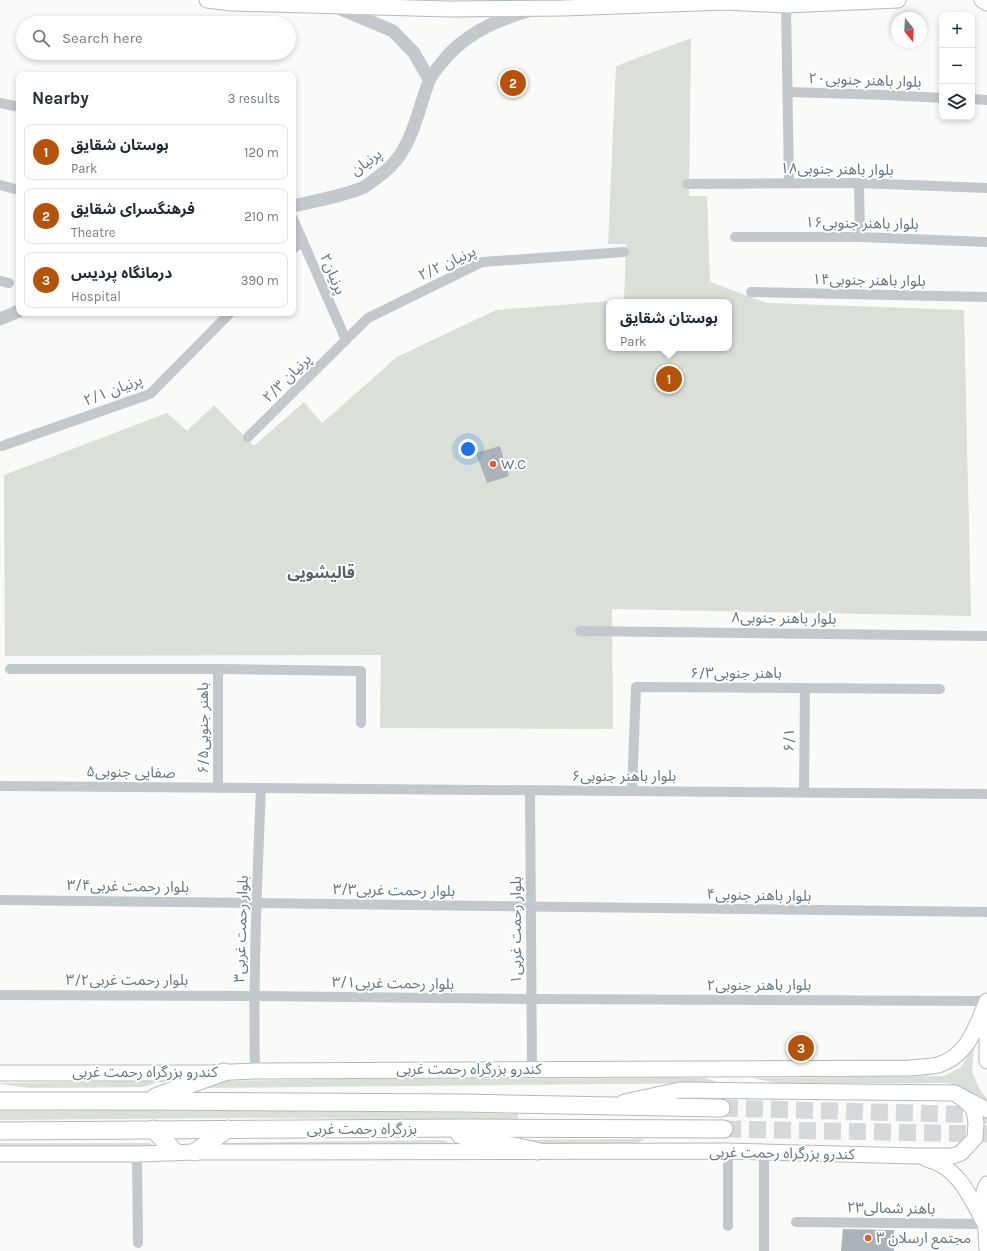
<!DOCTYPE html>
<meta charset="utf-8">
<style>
:root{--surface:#fff;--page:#f2f2f3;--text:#1f2937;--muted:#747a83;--line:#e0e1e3;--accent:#b45309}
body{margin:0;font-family:Karla,"Noto Sans Arabic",sans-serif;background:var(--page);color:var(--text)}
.controls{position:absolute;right:12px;top:12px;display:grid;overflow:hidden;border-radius:8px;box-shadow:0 2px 6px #0003}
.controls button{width:36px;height:36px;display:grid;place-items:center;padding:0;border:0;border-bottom:1px solid var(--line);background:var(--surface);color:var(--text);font:20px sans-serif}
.compass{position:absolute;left:891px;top:12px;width:36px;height:36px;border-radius:50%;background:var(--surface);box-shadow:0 2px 6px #0003;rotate:162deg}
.you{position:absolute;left:468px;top:449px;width:14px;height:14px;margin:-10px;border:3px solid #fff;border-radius:50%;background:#1a73e8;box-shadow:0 0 0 6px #1a73e833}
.badge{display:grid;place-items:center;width:26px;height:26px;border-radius:50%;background:var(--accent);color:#fff;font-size:13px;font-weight:700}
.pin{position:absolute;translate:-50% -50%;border:2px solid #fff;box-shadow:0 1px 4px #0006}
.popup{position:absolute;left:606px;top:299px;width:126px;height:52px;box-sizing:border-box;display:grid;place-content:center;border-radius:8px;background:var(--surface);filter:drop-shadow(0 1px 3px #0005);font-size:13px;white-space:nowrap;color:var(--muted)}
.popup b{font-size:15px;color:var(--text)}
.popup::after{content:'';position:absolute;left:50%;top:100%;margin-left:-8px;border:8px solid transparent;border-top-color:var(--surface)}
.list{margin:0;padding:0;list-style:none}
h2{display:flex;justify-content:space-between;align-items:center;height:52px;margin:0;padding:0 16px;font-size:17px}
h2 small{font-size:13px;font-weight:400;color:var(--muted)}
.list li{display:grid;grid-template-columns:26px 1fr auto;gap:12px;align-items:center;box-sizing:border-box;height:56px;margin:0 8px 8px;padding:0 8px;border:1px solid var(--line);border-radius:8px}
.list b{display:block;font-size:15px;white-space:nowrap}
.list p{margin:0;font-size:13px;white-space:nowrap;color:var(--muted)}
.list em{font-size:13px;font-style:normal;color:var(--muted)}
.icon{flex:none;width:22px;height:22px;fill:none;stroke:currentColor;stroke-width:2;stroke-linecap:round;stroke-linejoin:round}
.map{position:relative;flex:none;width:987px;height:1251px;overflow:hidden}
.search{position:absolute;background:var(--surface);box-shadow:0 2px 6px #0003;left:16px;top:16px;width:280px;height:44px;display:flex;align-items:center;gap:10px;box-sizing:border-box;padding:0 14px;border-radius:22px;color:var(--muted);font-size:15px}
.panel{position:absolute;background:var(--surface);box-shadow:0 2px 6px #0003;left:16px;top:72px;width:280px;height:244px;border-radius:8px}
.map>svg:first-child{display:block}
</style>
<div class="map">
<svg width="987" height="1251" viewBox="0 0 987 1251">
<rect width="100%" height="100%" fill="#fafaf8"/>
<g fill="#dadfd7" fill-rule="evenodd">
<path d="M691 38 689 196H707L710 282 767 303 964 310 971 616 612 609 613 729 380 728 381 655 5 656 4 475 167 413 187 431 214 405 254 446 304 402 322 423 397 357 496 310 624 300 626 244H608L616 66ZM609 302H729V348H609Z"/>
<path d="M974 1047 972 1072 980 1090 987 1099V1103L948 1083H776L753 1078 944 1076 960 1068Z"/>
<path d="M704 1078 721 1083 195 1088 225 1081 335 1079Z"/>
<path d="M163 1081 142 1087 30 1088 0 1084V1083Z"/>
<path d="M270 1109 518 1114V1120L240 1118 0 1120V1111Z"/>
<path d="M645 1139 635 1144 526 1145 515 1140Z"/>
<path d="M443 1140 457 1146 211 1147 222 1143Z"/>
<path d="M0 1143H149L156 1147 0 1149Z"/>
</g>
<g fill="#aab3b9">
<path d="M500 446 509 476 487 483 476 453Z"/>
<path d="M843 1229 894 1230V1251H841Z"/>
</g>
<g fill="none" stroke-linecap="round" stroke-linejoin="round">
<g stroke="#d5d9db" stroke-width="17" stroke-dasharray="17 8" stroke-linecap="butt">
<path d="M721 1108 987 1115"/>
<path d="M724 1129 987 1134"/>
</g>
<defs>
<g id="secondary">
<path d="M207 0 232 3 449 9 564 8 725 2 786 5 898 0"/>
<path d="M982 0 987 3"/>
<path d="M987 1014V1061"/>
<path d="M0 1073H210L255 1071 910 1068C919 1067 929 1067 938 1065 968 1056 976 1027 987 1001"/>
<path d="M624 1102 680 1090 955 1093 987 1110"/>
<path d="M0 1154H137L195 1152 728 1151 916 1156H953L961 1153 975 1138 976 1123 974 1110 968 1103 955 1093"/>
<path d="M926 1159C958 1166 971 1198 985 1224"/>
<path d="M987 1184 984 1191 987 1250"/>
</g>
<g id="trunk">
<path d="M155 1097 224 1072"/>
<path d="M0 1101H144L462 1103 721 1108"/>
<path d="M153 1129 175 1152"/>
<path d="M0 1131 463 1128 724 1129"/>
<path d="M460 1135 537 1151"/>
<path d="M195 1152 228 1129"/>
</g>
</defs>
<use href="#secondary" stroke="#b3babf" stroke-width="17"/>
<use href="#trunk" stroke="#b4b9bd" stroke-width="19"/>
<g stroke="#c3c8cc" stroke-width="10">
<path d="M786 5 789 183"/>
<path d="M788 92 888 95 942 98"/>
<path d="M972 99 987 100"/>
<path d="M0 103 19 107"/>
<path d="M859 183 860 237"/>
<path d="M687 184 859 183 987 188"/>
<path d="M0 185 19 190"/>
<path d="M293 219 346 340"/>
<path d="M735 237H860L987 242"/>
<path d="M293 249 302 240"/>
<path d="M0 281 9 283"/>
<path d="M751 292 987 297"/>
<path d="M248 437 368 318 482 262 624 252"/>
<path d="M2 446 150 394 230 313"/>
<path d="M580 631 987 636"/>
<path d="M10 669H218L361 671V723"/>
<path d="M218 669V788"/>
<path d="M0 786 987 794"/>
<path d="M530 790 532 1069"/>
<path d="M632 791 636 687 940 689"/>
<path d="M804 792 805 689"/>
<path d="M0 900 987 912"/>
<path d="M0 995 254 996 532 999 987 1001"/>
<path d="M255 1071C253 976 257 882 261 788"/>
<path d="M764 1152V1251"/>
<path d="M137 1154 138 1243"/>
<path d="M796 1222 985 1224"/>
<path d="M728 1226V1151"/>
</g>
<g stroke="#c3c8cc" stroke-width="13">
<path d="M336 7 393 31 414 53 429 79"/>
<path d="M293 206C314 201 344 196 364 187 371 183 384 172 390 167 413 144 418 110 429 81 431 76 435 71 439 66 461 36 493 21 528 11"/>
<path d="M0 319 19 311"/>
</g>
<use href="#secondary" stroke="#fff" stroke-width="15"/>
<use href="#trunk" stroke="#fff" stroke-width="17"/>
</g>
<g fill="#e4572e" stroke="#fff" stroke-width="1.5">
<circle cx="493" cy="464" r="4"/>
<circle cx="868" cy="1238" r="4"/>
</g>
<g text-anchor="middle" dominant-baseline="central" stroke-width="4" stroke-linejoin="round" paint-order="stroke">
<g font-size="15" fill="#657683" stroke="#fff">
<text transform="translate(865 80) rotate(2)">بلوار باهنر جنوبی۲۰</text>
<text transform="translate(366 162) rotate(-36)">پرنیان</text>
<text transform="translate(837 169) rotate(1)">۱۸بلوار باهنر جنوبی</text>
<text transform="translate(862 223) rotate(1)">بلوار باهنر جنوبی۱۶</text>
<text transform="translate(447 263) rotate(-25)">پرنیان ۲/۲</text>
<text transform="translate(333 274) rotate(67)">پرنیان۲</text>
<text transform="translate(869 280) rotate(1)">بلوار باهنر جنوبی۱۴</text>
<text transform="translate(287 378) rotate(-45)">پرنیان ۲/۳</text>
<text transform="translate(113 390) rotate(-21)">پرنیان ۲/۱</text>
<text transform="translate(784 618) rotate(1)">۸بلوار باهنر جنوبی</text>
<text x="736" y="673">۶/۳باهنر جنوبی</text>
<text transform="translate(203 728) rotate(-90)">باهنر جنوبی۶/۵</text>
<text transform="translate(789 740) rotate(-89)">۶/۱</text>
<text transform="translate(131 772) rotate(1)">صفایی جنوبی۵</text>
<text x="624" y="776">بلوار باهنر جنوبی۶</text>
<text transform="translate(128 886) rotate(1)">بلوار رحمت غربی۳/۴</text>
<text transform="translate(394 890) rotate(1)">بلوار رحمت غربی۳/۳</text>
<text transform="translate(759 895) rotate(1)">بلوار باهنر جنوبی۴</text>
<text transform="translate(241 929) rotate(-88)">بلوار رحمت غربی۳</text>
<text transform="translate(516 930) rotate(-90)">بلوار رحمت غربی۱</text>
<text x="127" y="980">بلوار رحمت غربی۳/۲</text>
<text transform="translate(393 983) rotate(1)">بلوار رحمت غربی۳/۱</text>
<text x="759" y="985">بلوار باهنر جنوبی۲</text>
<text x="469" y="1069">کندرو بزرگراه رحمت غربی</text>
<text x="145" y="1072">کندرو بزرگراه رحمت غربی</text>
<text x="362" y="1129">بزرگراه رحمت غربی</text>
<text transform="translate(782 1153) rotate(1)">کندرو بزرگراه رحمت غربی</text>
<text transform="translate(891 1208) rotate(1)">باهنر شمالی۲۳</text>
</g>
<g font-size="15" fill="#657683" stroke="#fff" text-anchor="start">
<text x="501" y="464">W.C</text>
<text x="876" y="1238">مجتمع ارسلان ۳</text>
</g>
<g font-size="16" font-weight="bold" fill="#57646e" stroke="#fff">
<text x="321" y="572">قالیشویی</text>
</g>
</g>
</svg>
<div class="controls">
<button>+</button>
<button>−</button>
<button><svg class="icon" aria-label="layers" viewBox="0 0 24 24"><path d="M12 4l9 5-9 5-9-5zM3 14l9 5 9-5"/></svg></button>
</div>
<svg class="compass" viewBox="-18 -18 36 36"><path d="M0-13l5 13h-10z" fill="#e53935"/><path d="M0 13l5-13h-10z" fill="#747a83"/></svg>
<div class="you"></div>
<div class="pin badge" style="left:669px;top:379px">1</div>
<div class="popup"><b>بوستان شقایق</b>Park</div>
<div class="pin badge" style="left:513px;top:83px">2</div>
<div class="pin badge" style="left:801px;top:1048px">3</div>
<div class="search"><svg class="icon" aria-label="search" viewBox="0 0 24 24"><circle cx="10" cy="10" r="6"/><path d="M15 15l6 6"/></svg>Search here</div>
<section class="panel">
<h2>Nearby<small>3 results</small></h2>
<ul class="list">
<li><span class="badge">1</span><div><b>بوستان شقایق</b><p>Park</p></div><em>120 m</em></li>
<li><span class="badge">2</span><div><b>فرهنگسرای شقایق</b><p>Theatre</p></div><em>210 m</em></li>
<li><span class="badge">3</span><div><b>درمانگاه پردیس</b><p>Hospital</p></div><em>390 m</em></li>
</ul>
</section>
</div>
